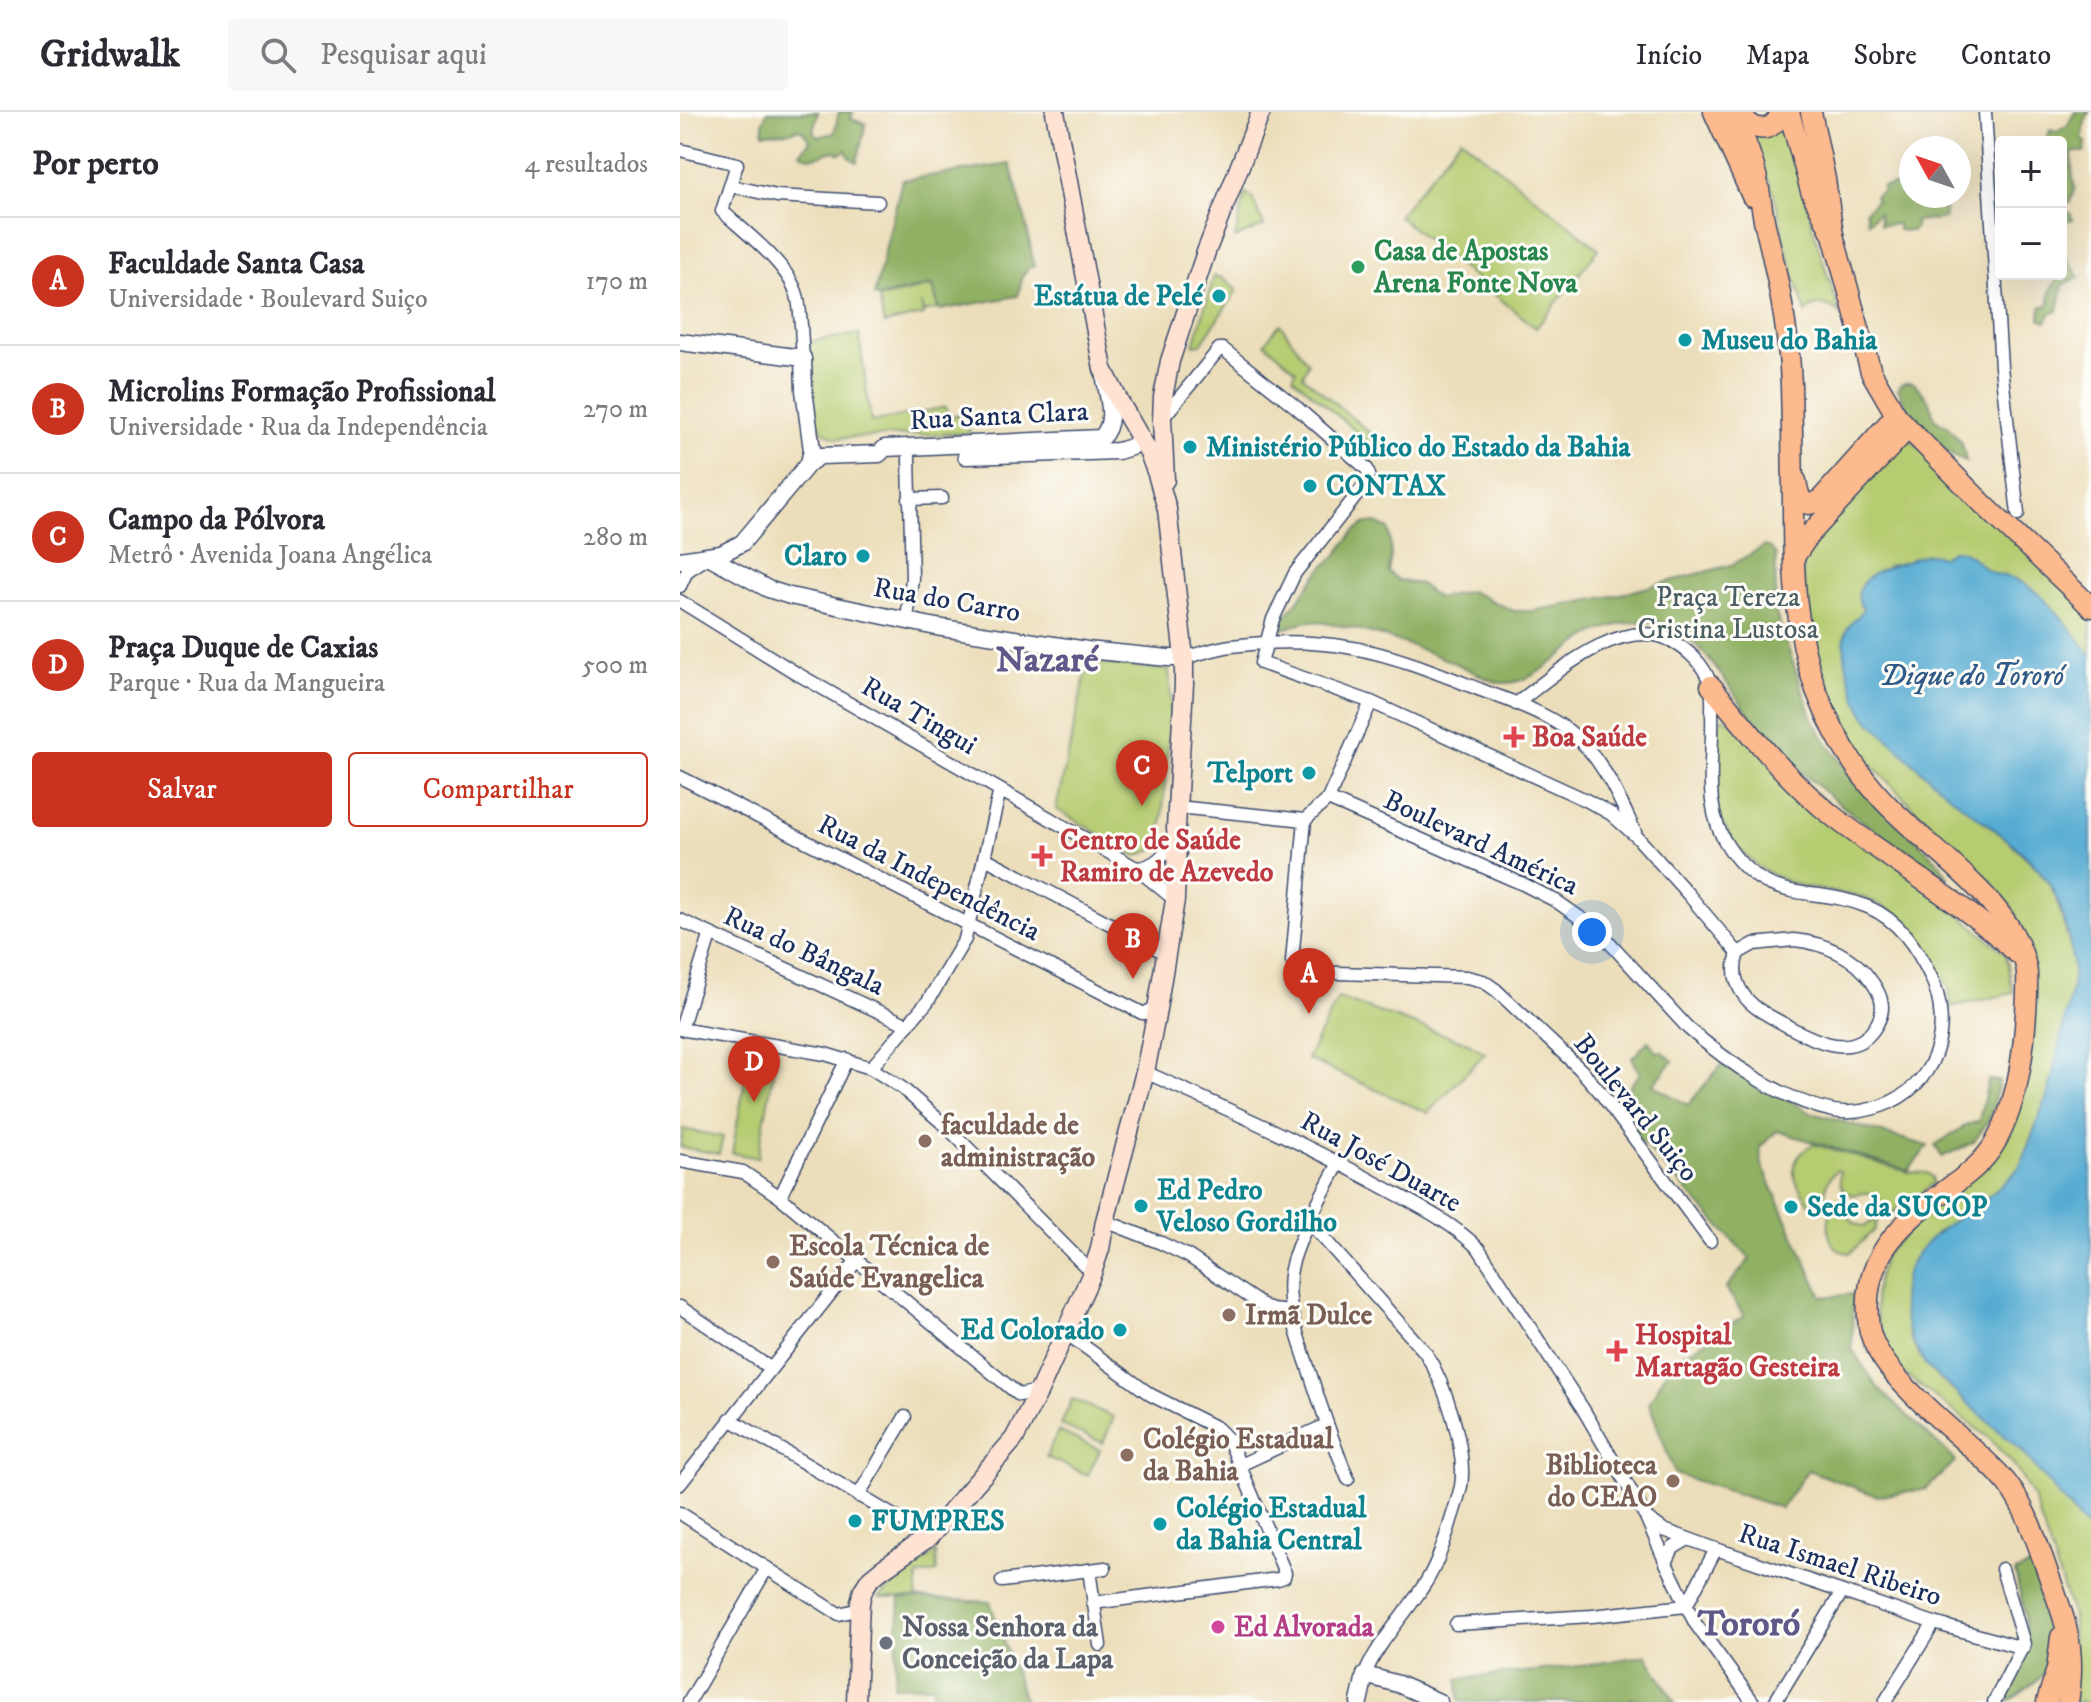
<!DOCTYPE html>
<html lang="pt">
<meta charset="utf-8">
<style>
:root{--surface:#fff;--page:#f7f7f7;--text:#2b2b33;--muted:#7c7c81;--line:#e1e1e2;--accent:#c8321e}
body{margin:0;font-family:"IM FELL DW Pica",serif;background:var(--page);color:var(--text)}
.controls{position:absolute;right:24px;top:24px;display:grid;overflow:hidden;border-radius:8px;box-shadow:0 8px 32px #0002}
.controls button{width:72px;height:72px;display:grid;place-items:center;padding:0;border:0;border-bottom:2px solid var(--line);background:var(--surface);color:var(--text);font:40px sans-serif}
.compass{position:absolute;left:1219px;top:24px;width:72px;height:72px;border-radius:50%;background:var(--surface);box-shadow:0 8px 32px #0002;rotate:310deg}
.you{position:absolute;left:912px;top:820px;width:28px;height:28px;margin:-20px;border:6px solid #fff;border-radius:50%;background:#1a73e8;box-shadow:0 0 0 12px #1a73e833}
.badge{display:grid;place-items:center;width:52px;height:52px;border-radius:50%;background:var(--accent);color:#fff;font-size:26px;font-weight:700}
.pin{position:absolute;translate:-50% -66px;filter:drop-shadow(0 2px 4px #0008)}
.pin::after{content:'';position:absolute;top:42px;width:28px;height:24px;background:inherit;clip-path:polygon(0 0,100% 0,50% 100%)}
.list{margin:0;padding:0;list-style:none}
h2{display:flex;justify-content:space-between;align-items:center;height:104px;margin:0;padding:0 32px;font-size:34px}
h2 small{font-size:26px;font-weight:400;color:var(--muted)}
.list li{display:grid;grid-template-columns:52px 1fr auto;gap:24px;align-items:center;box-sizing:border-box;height:128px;padding:0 32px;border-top:2px solid var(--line)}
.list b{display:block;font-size:30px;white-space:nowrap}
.list p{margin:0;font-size:26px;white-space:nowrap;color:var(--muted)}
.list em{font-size:26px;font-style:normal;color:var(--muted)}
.actions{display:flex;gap:16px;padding:24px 32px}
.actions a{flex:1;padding:18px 0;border:2px solid var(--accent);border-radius:8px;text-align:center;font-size:28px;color:var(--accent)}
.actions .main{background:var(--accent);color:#fff}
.icon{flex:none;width:44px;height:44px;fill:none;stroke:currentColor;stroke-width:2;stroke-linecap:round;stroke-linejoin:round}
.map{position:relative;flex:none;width:1411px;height:1590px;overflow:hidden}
header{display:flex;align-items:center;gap:48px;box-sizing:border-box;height:112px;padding:0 40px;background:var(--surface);border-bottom:2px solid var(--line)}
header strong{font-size:38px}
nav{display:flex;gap:44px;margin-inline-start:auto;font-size:28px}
.search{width:560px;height:72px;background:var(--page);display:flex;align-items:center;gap:20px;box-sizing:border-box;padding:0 28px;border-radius:8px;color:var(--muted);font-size:30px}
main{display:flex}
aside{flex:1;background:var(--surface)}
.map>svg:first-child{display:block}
</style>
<header>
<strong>Gridwalk</strong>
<div class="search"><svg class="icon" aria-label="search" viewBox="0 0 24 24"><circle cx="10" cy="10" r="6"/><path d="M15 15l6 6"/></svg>Pesquisar aqui</div>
<nav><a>Início</a><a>Mapa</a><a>Sobre</a><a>Contato</a></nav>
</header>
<main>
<aside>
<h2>Por perto<small>4 resultados</small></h2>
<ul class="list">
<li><span class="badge">A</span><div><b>Faculdade Santa Casa</b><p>Universidade · Boulevard Suiço</p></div><em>170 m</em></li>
<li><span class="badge">B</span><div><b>Microlins Formação Profissional</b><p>Universidade · Rua da Independência</p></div><em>270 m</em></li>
<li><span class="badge">C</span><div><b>Campo da Pólvora</b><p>Metrô · Avenida Joana Angélica</p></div><em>280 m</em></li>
<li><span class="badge">D</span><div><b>Praça Duque de Caxias</b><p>Parque · Rua da Mangueira</p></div><em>500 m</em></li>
</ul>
<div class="actions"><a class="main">Salvar</a><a>Compartilhar</a></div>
</aside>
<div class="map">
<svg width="1411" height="1590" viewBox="0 0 1411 1590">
<rect width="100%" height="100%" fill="#fdfcf7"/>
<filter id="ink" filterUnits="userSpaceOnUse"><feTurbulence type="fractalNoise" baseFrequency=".0125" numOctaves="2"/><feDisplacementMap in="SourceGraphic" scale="16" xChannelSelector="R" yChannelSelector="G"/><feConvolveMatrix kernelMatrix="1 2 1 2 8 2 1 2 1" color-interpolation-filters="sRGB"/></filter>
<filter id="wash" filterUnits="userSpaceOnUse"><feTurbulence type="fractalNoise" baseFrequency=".006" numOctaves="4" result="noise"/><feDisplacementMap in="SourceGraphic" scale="32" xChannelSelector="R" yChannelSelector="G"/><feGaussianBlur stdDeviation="1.8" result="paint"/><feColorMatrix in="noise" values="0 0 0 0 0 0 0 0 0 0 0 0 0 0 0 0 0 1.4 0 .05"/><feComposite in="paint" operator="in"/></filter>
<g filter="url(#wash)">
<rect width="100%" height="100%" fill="#ecdeba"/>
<g fill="#b6cc71" stroke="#687e68" stroke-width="2">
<path d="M1106 9 1136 127 1160 202C1149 193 1136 188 1126 201L1107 141 1094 81 1066 18Z"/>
<path d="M781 26 919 137 856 216 718 104Z"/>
<path d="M565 82 572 85 584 114 555 126Z"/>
<path d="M534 164 542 166 557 178 521 232 514 233Z"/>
<path d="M253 174 258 197 244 200 241 190 243 203 204 212 199 186Z"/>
<path d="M600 212 628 251 623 264 696 326 700 330 695 336 613 265 616 258 585 231Z"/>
<path d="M179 222 191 310 266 295 268 305 285 302 290 321 155 326 143 319 135 306 127 230Z"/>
<path d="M1226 323 1411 503V544C1393 519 1365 480 1336 467 1328 464 1319 464 1311 460 1295 452 1293 441 1274 438L1262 445 1207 454 1182 501 1168 515 1185 604 1263 678 1329 729 1358 757 1369 772 1376 786 1392 841 1394 866 1369 979 1339 1057 1313 1083 1256 1121 1233 1147 1224 1168 1222 1185 1229 1223 1237 1240 1248 1256 1343 1340 1411 1422V1590H1390L1393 1505 1353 1385 1334 1353 1309 1326 1218 1257 1200 1229 1194 1183 1204 1144 1317 1029 1353 853 1345 821 1332 795 1308 766 1268 731 1186 647 1156 601 1131 548 1119 427Z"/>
<path d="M408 550 489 558 491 593 480 735 457 744 376 697Z"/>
<path d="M1043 606 1048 607 1326 842 1333 881 1271 895 1269 876 1236 821 1215 802 1199 792 1178 784 1128 776 1103 768 1078 755 1056 734 1037 703 1034 671 1037 609Z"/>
<path d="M658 886 788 931 805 941 748 1001 627 947Z"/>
<path d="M71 934 97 939 78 1046 52 1041Z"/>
<path d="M3 1017 43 1025 39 1042 0 1035Z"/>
<path d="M1133 1032 1228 1060 1247 1061 1252 1065 1253 1071 1244 1079 1226 1088 1211 1103 1202 1100C1201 1097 1201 1093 1199 1089 1194 1079 1181 1080 1173 1083 1161 1080 1158 1070 1160 1059L1157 1058C1144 1068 1147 1081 1141 1095H1132C1116 1071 1100 1053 1133 1032Z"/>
<path d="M1162 1086 1166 1092 1167 1104 1175 1111 1184 1115 1194 1108 1197 1110 1194 1118 1170 1141C1143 1140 1145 1104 1156 1088Z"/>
<path d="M392 1287 434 1305 423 1331 381 1313Z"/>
<path d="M378 1319 420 1338 408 1363 366 1345Z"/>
<path d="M256 1440 257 1460 237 1464V1486H198Z"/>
</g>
<g fill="#90b063" stroke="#567060" stroke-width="2">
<path d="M87 0H138L133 19 138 25 154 21 159 0H173L171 7 186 12 177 50 169 45 166 38 160 42 155 39C141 42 133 50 120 41L130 29 123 19 117 17 111 20 83 21V10Z"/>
<path d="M1395 0H1409C1401 14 1406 16 1402 27L1406 30 1405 40H1393C1391 47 1392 68 1395 75L1390 90 1383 94V98L1390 101 1393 108 1381 109V30H1359L1367 27 1370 18 1377 20 1387 14Z"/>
<path d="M330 52 345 106 354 154 347 157V160L343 162 338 184 259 198 253 173 198 185 194 184 222 68Z"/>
<path d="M1231 54V84H1256L1260 93 1265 97V106C1255 109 1242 106 1235 110V116L1232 119 1218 118V112L1200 113 1199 101 1188 110 1185 99 1196 89 1194 84 1203 79 1202 75 1214 73 1220 74 1224 56Z"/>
<path d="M1381 138 1399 165 1383 173 1378 199 1370 202 1366 210 1360 207 1361 195 1369 192 1370 179 1376 169V162H1381Z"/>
<path d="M1229 270 1234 271 1248 287 1255 307 1268 315 1282 331 1286 349C1255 338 1230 307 1218 277L1221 272Z"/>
<path d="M686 411H696L709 417 711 444 708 460 718 468 740 472 757 486 790 479 834 499H852L938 483 1051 453 1085 434 1091 436 1096 443 1095 499 1132 605 1142 623 1169 661 1260 752 1269 766C1207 729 1135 679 1087 625 1062 598 1018 516 982 511 955 507 929 513 906 526 880 541 854 573 822 571 810 570 789 557 777 552 738 536 698 520 656 513 648 512 640 509 632 509 623 509 612 514 603 517L599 513 643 455 655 445 674 420Z"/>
<path d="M968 929 977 940 982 939 993 949 973 973 1008 993 1044 950 1129 1000 1248 1034 1228 1059 1097 1019 1080 1035 1082 1053 1142 1185 1173 1182 1172 1237 1198 1276 1276 1349 1246 1377 1197 1384 1128 1358 1101 1396 995 1362 969 1291 993 1247 1017 1235 1064 1204 1046 1176 1070 1147 935 1001 941 994 938 988 960 962 952 946Z"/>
<path d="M1308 968 1319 969 1310 1006 1294 1030 1262 1045 1255 1033 1285 1014 1299 1009Z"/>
<path d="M1355 1452C1368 1494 1396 1540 1351 1573 1340 1582 1333 1590 1319 1590L1347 1532 1345 1505 1335 1460Z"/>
<path d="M237 1486 310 1490 345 1590H253V1574H214L220 1487Z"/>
<path d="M966 1543 995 1590H967L951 1586 949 1590H782L779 1588 778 1567 901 1554Z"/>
</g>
<path fill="#55abd2" stroke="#386d98" stroke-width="2" d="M1274 438C1290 438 1298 453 1311 460 1318 464 1328 464 1335 467 1365 480 1393 519 1411 544V1422L1343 1340 1248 1256C1235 1238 1226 1219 1223 1196 1214 1123 1298 1105 1336 1059 1344 1051 1347 1037 1351 1026 1357 1011 1363 996 1368 981 1375 958 1378 933 1384 910 1387 895 1393 878 1393 863 1393 836 1383 792 1368 770 1342 732 1299 708 1264 679 1236 655 1211 629 1185 604 1174 584 1158 539 1167 518 1170 510 1179 505 1183 498 1165 467 1204 456 1225 450 1232 447 1242 442 1250 442 1254 442 1258 444 1262 445Z"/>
</g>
<g filter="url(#ink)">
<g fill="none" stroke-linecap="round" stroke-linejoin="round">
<defs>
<g id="minor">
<path d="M1305 0 1321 255 1338 402"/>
<path d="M0 38 57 52 42 99C66 121 108 152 117 183 122 203 121 226 123 246"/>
<path d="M51 74 97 84 198 90"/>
<path d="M482 307 536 241 539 237H543L616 295 687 357 689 363 684 374 615 461 593 507 581 551 691 590 906 688 931 702 957 725 1008 782 1058 841"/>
<path d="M229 387 262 386"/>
<path d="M0 474 7 459 24 448"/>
<path d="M0 489 116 561 456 756 495 788"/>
<path d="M227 508 232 466 229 346"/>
<path d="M504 546C520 542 535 536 551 534 591 529 634 529 673 536 717 544 760 562 801 578 830 589 864 600 889 619 922 644 938 684 955 720"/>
<path d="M0 665 462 901H465L477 895"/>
<path d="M648 687 843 772 876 789 919 819 1008 916C1047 950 1103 989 1154 999 1170 1002 1186 999 1201 994 1256 975 1274 916 1251 865 1237 836 1219 808 1188 795 1134 772 1090 796 1049 736 1021 696 1034 646 1032 601 1032 591 1033 580 1030 571 1024 552 1007 537 990 528 939 503 874 563 836 592"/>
<path d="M497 695 625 708 648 687 691 590"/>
<path d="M625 708 612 849 618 857 625 860 787 865 803 869 816 878 900 957 920 980 1030 1129"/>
<path d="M305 746 485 841"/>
<path d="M456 756C476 755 487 742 493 724"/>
<path d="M0 808 228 913"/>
<path d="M1114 828C1144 831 1175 844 1192 870 1201 883 1206 895 1198 910 1177 952 1132 928 1102 911 1088 903 1072 896 1063 882 1054 869 1053 855 1058 841L1074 832Z"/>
<path d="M0 917 145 942 191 956 222 976 267 1015 412 1161"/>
<path d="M1 917 30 824"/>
<path d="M191 956 248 889 285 827 320 678"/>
<path d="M465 960C543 995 621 1030 696 1071 732 1091 770 1108 799 1137L903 1297 966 1405 986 1451 1015 1511 1073 1590"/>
<path d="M0 1049 63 1060 100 1085 339 1283 359 1279"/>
<path d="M659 1051C644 1079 614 1132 610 1163 606 1196 619 1227 629 1258 641 1295 653 1331 668 1367"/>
<path d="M100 1085 167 947"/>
<path d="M425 1109 481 1131 508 1144 585 1195 592 1198 611 1200"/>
<path d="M630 1111 745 1240C765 1272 787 1336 781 1374 778 1388 773 1401 769 1415 762 1436 755 1458 742 1476 725 1503 695 1534 685 1563"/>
<path d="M0 1195 90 1256"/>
<path d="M386 1221 471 1283 537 1316 549 1328 605 1461 604 1465 598 1467 413 1491"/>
<path d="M50 1307 249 1425"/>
<path d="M560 1353 646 1313"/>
<path d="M0 1372 177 1148"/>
<path d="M178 1384 225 1305"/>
<path d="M0 1401 159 1502 180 1497"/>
<path d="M968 1407 984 1418 1036 1437 1254 1511 1343 1536"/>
<path d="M986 1451 993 1436 1008 1427"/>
<path d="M409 1458 420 1533"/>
<path d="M322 1469 425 1456"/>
<path d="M1006 1494 1036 1437"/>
<path d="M776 1512 912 1504 1006 1494"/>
<path d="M9 1590 87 1456"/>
<path d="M1095 1590 1162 1480"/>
<path d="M1205 1590 1254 1511"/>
<path d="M1314 1590 1344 1532 1322 1457"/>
</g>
<g id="tertiary">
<path d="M0 230 123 246 124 278 132 338 129 351"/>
<path d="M286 344 438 339 451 335 461 328"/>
<path d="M30 445 88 477 110 484 256 515 407 538 488 546H504"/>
<path d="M0 448 41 442 62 431 129 351 140 344 199 342 205 336 421 326C437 310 428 287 425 267"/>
<path d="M679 1590 685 1563 718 1572 759 1590"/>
</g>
<g id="secondary">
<path d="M485 368 482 307 483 285 490 249 526 140 581 0"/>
<path d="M176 1590 180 1490 183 1478 190 1467 201 1458 249 1425 334 1327 359 1279 412 1161 420 1137 425 1109 465 960 475 909 495 788 497 732 496 716 504 572V546L487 397 477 362 469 341 439 289 423 257 375 0"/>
</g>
<g id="primary">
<path d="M1034 0 1072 84"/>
<path d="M1053 0C1061 20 1070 39 1075 59 1080 77 1081 95 1085 113 1098 165 1109 219 1111 273 1112 315 1113 357 1113 400 1113 460 1115 520 1136 578 1151 617 1172 655 1201 686 1245 735 1333 788 1346 855 1348 863 1347 873 1347 882 1345 931 1340 987 1315 1031 1304 1050 1287 1063 1270 1075 1220 1112 1179 1146 1189 1215 1197 1265 1284 1324 1319 1362 1346 1390 1357 1431 1370 1467 1378 1489 1387 1512 1390 1536 1392 1554 1391 1572 1388 1590"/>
<path d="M1061 0C1071 21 1093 23 1101 0"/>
<path d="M1109 0 1131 79 1153 123 1191 260 1216 303 1228 316 1303 392 1411 495"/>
<path d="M1116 369C1119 386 1123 400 1142 386L1216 303"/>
<path d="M1114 445 1129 423 1228 316"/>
<path d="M1031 574C1070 620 1106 668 1154 705 1214 751 1281 789 1337 841"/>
<path d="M1367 1590 1377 1557 1381 1525"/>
</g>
<path id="trunk" d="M1131 0 1145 67 1153 123"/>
</defs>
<use href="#minor" stroke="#3a496c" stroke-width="15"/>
<use href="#tertiary" stroke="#3a496c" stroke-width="19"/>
<use href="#secondary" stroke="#3a496c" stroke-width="21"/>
<use href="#primary" stroke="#3a496c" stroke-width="23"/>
<use href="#trunk" stroke="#3a496c" stroke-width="23"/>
<use href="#minor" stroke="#fff" stroke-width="12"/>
<use href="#tertiary" stroke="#fff" stroke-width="16"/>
<use href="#secondary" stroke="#fee3d2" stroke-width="18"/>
<use href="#primary" stroke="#fcba8e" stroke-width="20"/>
<use href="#trunk" stroke="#fcba8e" stroke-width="20"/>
</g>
</g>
<circle fill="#2e9e5b" stroke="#fdfcf7" stroke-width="3" cx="678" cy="155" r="8"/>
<g fill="#0f9aa8" stroke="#fdfcf7" stroke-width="3">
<circle cx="539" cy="184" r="8"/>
<circle cx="1005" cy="228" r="8"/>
<circle cx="510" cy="335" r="8"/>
<circle cx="630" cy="374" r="8"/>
<circle cx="183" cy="444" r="8"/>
<circle cx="629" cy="661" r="8"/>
<circle cx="461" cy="1094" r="8"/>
<circle cx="1111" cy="1095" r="8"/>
<circle cx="440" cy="1218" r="8"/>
<circle cx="175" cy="1409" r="8"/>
<circle cx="480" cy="1412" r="8"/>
</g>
<g fill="#e0444e" stroke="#fdfcf7" stroke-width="3">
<path d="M830 613h8v8h8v8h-8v8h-8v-8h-8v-8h8z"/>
<path d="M358 732h8v8h8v8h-8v8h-8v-8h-8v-8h8z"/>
<path d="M933 1227h8v8h8v8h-8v8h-8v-8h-8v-8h8z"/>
</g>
<g fill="#8d6e63" stroke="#fdfcf7" stroke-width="3">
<circle cx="245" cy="1029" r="8"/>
<circle cx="93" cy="1150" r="8"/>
<circle cx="549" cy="1203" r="8"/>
<circle cx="447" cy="1343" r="8"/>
<circle cx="993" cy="1369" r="8"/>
</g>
<circle fill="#d1479c" stroke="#fdfcf7" stroke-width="3" cx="538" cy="1515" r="8"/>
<circle fill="#6b7280" stroke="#fdfcf7" stroke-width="3" cx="206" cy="1531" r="8"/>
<g text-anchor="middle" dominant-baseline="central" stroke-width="6" stroke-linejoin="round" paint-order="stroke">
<g font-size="28" font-weight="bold" fill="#27864d" stroke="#fdfcf7" text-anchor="start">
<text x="694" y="139">Casa de Apostas<tspan x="694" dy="32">Arena Fonte Nova</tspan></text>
</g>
<g font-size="28" font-weight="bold" fill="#0d838f" stroke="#fdfcf7" text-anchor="start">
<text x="523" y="184" text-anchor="end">Estátua de Pelé</text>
<text x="1021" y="228">Museu do Bahia</text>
<text x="526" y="335">Ministério Público do Estado da Bahia</text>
<text x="646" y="374">CONTAX</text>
<text x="167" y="444" text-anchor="end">Claro</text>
<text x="613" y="661" text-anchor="end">Telport</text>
<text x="477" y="1078">Ed Pedro<tspan x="477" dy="32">Veloso Gordilho</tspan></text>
<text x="1127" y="1095">Sede da SUCOP</text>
<text x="424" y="1218" text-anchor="end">Ed Colorado</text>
<text x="496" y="1396">Colégio Estadual<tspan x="496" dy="32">da Bahia Central</tspan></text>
<text x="191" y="1409">FUMPRES</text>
</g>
<g font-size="28" fill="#1b2f5e" stroke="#fdfcf7">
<text transform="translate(319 304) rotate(-3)">Rua Santa Clara</text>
<text transform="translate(267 488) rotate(10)">Rua do Carro</text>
<text transform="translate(239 604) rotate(30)">Rua Tingui</text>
<text transform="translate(801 731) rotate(25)">Boulevard América</text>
<text transform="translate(249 766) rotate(27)">Rua da Independência</text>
<text transform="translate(124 839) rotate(25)">Rua do Bângala</text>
<text transform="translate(956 996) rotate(51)">Boulevard Suiço</text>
<text transform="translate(701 1050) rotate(29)">Rua José Duarte</text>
<text transform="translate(1160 1453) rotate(18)">Rua Ismael Ribeiro</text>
</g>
<g font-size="28" fill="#4a5e64" stroke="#fdfcf7">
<text x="1048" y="485">Praça Tereza<tspan x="1048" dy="32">Cristina Lustosa</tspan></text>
</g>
<g font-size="28" font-weight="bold" fill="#be3a42" stroke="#fdfcf7" text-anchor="start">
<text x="852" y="625">Boa Saúde</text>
<text x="380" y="728">Centro de Saúde<tspan x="380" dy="32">Ramiro de Azevedo</tspan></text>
<text x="955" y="1223">Hospital<tspan x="955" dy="32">Martagão Gesteira</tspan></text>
</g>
<g font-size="28" font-weight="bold" fill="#785e54" stroke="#fdfcf7" text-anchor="start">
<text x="261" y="1013">faculdade de<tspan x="261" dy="32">administração</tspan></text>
<text x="109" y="1134">Escola Técnica de<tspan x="109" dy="32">Saúde Evangelica</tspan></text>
<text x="565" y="1203">Irmã Dulce</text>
<text x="463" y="1327">Colégio Estadual<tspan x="463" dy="32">da Bahia</tspan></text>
<text x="977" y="1353" text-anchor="end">Biblioteca<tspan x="977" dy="32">do CEAO</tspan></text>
</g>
<g font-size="28" font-weight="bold" fill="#5b616d" stroke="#fdfcf7" text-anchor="start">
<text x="222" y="1515">Nossa Senhora da<tspan x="222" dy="32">Conceição da Lapa</tspan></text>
</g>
<g font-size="28" font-weight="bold" fill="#b23c85" stroke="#fdfcf7" text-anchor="start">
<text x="554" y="1515">Ed Alvorada</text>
</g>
<g font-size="30" font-style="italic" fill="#2f5a87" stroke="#fdfcf7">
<text x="1292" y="564">Dique do Tororó</text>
</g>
<g font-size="36" font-weight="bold" fill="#5f5889" stroke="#fdfcf7">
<text x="367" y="548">Nazaré</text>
<text x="1069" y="1512">Tororó</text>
</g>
</g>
</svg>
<div class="controls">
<button>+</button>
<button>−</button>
</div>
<svg class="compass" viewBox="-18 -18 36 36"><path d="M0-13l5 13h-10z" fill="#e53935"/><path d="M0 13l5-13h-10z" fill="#7c7c81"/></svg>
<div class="you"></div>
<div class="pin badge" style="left:629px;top:902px">A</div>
<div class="pin badge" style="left:453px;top:867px">B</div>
<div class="pin badge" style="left:462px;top:694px">C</div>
<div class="pin badge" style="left:74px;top:990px">D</div>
</div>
</main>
